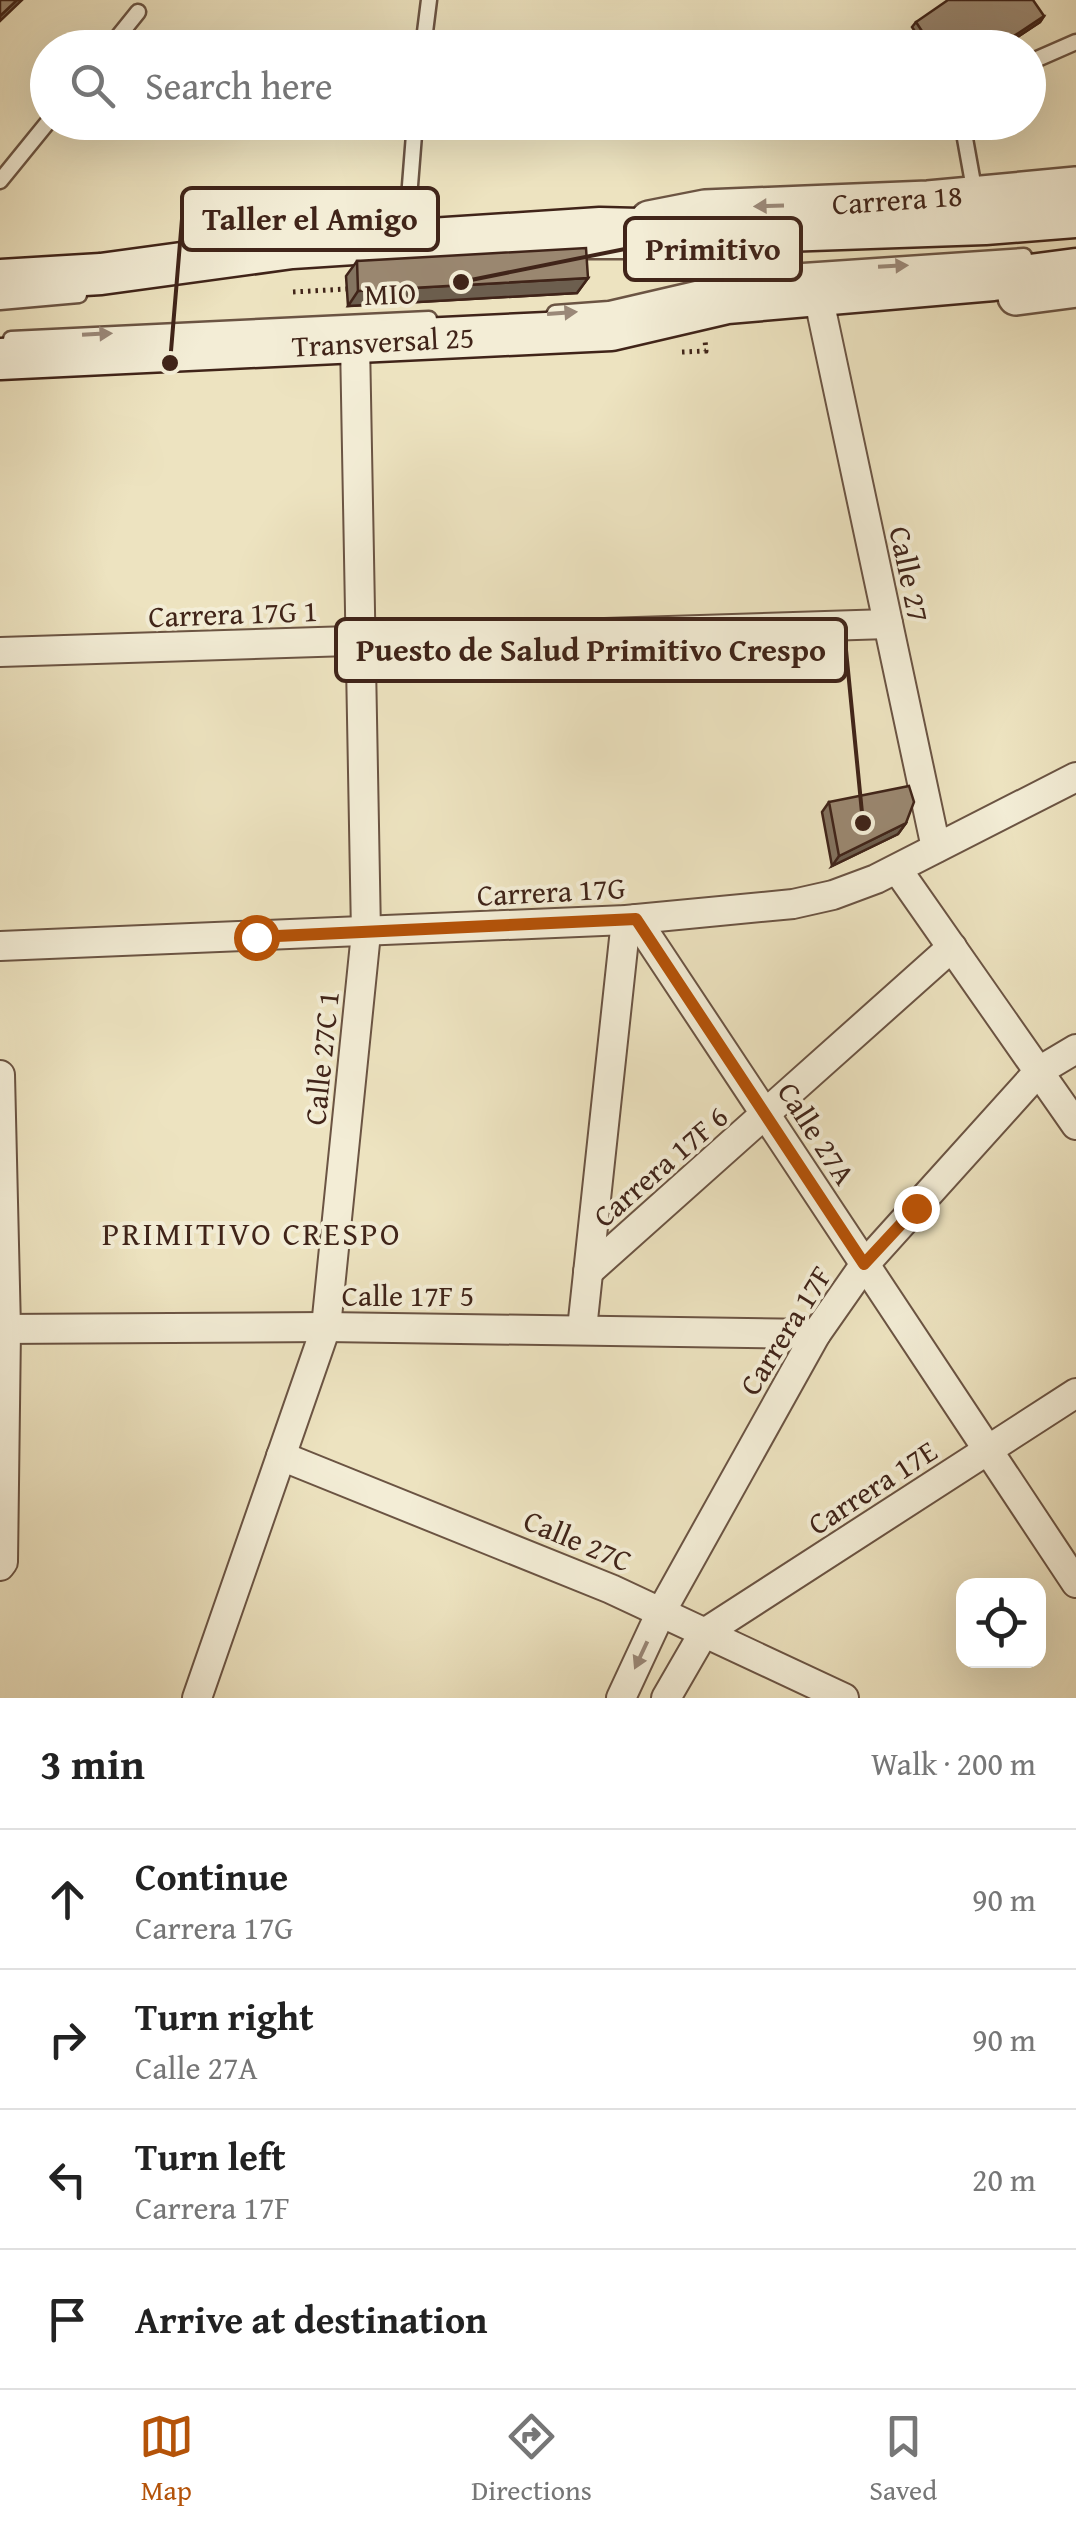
<!DOCTYPE html>
<meta charset="utf-8">
<style>
:root{--surface:#fff;--page:#f2f2f2;--text:#222;--muted:#767676;--line:#e0e0e0;--accent:#b45309}
body{margin:0;font-family:"Gentium Book Plus",serif;background:var(--page);color:var(--text)}
.controls{position:absolute;right:30px;bottom:30px;display:grid;overflow:hidden;border-radius:20px;box-shadow:0 10px 40px #0002}
.controls button{width:90px;height:90px;display:grid;place-items:center;padding:0;border:0;border-bottom:2px solid var(--line);background:var(--surface);color:var(--text);font:50px sans-serif}
.stop{position:absolute;width:30px;height:30px;margin:-22px;border:8px solid #b45309;border-radius:50%;background:#fff}
.stop.end{background:#b45309;border-color:#fff;box-shadow:0 2px 10px #0008}
.list{margin:0;padding:0;list-style:none}
h2{display:flex;justify-content:space-between;align-items:center;height:130px;margin:0;padding:0 40px;font-size:42px}
h2 small{font-size:32px;font-weight:400;color:var(--muted)}
.list li{display:grid;grid-template-columns:65px 1fr auto;gap:30px;align-items:center;box-sizing:border-box;height:140px;padding:0 40px;border-top:2px solid var(--line)}
.list b{display:block;font-size:38px;white-space:nowrap}
.list p{margin:0;font-size:32px;white-space:nowrap;color:var(--muted)}
.list em{font-size:32px;font-style:normal;color:var(--muted)}
.icon{flex:none;width:55px;height:55px;fill:none;stroke:currentColor;stroke-width:2;stroke-linecap:round;stroke-linejoin:round}
.map{position:relative;flex:none;width:1076px;height:1698px;overflow:hidden}
.search{position:absolute;background:var(--surface);box-shadow:0 10px 40px #0002;left:30px;right:30px;top:30px;height:110px;display:flex;align-items:center;gap:25px;box-sizing:border-box;padding:0 35px;border-radius:55px;color:var(--muted);font-size:38px}
.sheet{height:690px;background:var(--surface)}
nav{display:flex;justify-content:space-around;align-items:center;box-sizing:border-box;height:140px;border-top:2px solid var(--line);background:var(--surface);font-size:28px;color:var(--muted)}
nav a{display:grid;justify-items:center;gap:5px}
nav .on{color:var(--accent)}
.map>svg:first-child{display:block}
</style>
<div class="map">
<svg width="1076" height="1698" viewBox="0 0 1076 1698">
<rect width="100%" height="100%" fill="#ede3c0"/>
<filter id="stains"><feTurbulence type="fractalNoise" baseFrequency=".002" numOctaves="4"/><feColorMatrix values="0 0 0 0 .2 0 0 0 0 .09 0 0 0 0 .02 0 0 0 .5 -.17"/></filter>
<radialGradient id="worn" r=".72"><stop offset=".6" stop-color="#630" stop-opacity="0"/><stop offset="1" stop-color="#630" stop-opacity=".3"/></radialGradient>
<g fill="none" stroke-linecap="round" stroke-linejoin="round">
<defs>
<g id="service">
<path d="M109 48 138 12"/>
<path d="M423 48 429 0"/>
<path d="M1028 63 1076 42"/>
<path d="M962 122 975 194"/>
<path d="M0 181 48 122"/>
<path d="M406 236 415 122"/>
<path d="M568 251H726"/>
<path d="M0 302 79 295"/>
<path d="M555 313 609 309 760 274 1024 256"/>
<path d="M11 339 429 319"/>
</g>
<g id="minor">
<path d="M822 314 936 848"/>
<path d="M0 652 888 624"/>
<path d="M897 869 1076 1125"/>
<path d="M636 919 1076 1583"/>
<path d="M0 946 626 920 793 904 833 895 876 879 1076 777"/>
<path d="M0 1075 6 1329 3 1562 0 1566"/>
<path d="M588 1272 952 947"/>
<path d="M0 1329 326 1327 816 1334"/>
<path d="M582 1329 626 920"/>
<path d="M281 1456 611 1589 844 1698"/>
<path d="M197 1698 326 1327 366 933 355 342"/>
<path d="M621 1698 661 1612 816 1334 865 1264 1039 1071 1076 1049"/>
<path d="M666 1698 703 1634 1076 1393"/>
</g>
<g id="tertiary">
<path d="M649 219 705 208 928 199 1076 185"/>
<path d="M1016 297 1076 289"/>
</g>
<g id="secondary">
<path d="M0 280 101 274 292 248 600 228 757 232 985 224 1076 217"/>
<path d="M0 359 611 330 727 303 993 280 1076 269"/>
</g>
</defs>
<use href="#service" stroke="#6b5443" stroke-width="19"/>
<use href="#minor" stroke="#6b5443" stroke-width="32"/>
<use href="#tertiary" stroke="#6b5443" stroke-width="40"/>
<use href="#secondary" stroke="#402419" stroke-width="45"/>
<g stroke="#402419" stroke-width="5" stroke-dasharray="2.5 5" stroke-linecap="butt">
<path d="M293 292 347 289"/>
<path d="M682 352 706 351 705 340"/>
</g>
<use href="#service" stroke="#f3edd6" stroke-width="14"/>
<use href="#minor" stroke="#f3edd6" stroke-width="28"/>
<use href="#tertiary" stroke="#f3edd6" stroke-width="35"/>
<use href="#secondary" stroke="#f3edd6" stroke-width="40"/>
</g>
<g fill="#847460" stroke="#402419" stroke-width="2.5">
<path d="M1044 16 1040 22 1001 48H926L912 27 916 22Z"/>
<path d="M357 261 588 278 577 293 348 306 346 276Z"/>
<path d="M829 802 906 823 898 834 832 866 822 812Z"/>
</g>
<g fill="#6c5e4e" stroke="#402419" stroke-width="2.5">
<path d="M17 0H22L0 21V16Z"/>
<path d="M1044 16 1040 22 1001 48H996Z"/>
<path d="M588 278 577 293 348 306 358 291Z"/>
<path d="M906 823 898 834 832 866 839 856Z"/>
</g>
<g fill="#9a8770" stroke="#402419" stroke-width="2.5">
<path d="M0 0H17L0 16Z"/>
<path d="M948 0H1033L1044 16 996 48H933L916 22Z"/>
<path d="M586 248 588 278 358 291 357 261Z"/>
<path d="M909 786 914 802 906 823 839 856 829 802Z"/>
</g>
<defs><path id="oneway-solid" d="M-6-.8H1V-3.2L6.5 0L1 3.2V.8H-6Z" transform="scale(2.5)"/></defs>
<g fill="#9a8878">
<use href="#oneway-solid" transform="translate(769 206) rotate(178)"/>
<use href="#oneway-solid" transform="translate(893 266) rotate(-3)"/>
<use href="#oneway-solid" transform="translate(562 313) rotate(-4)"/>
<use href="#oneway-solid" transform="translate(97 334) rotate(-3)"/>
<use href="#oneway-solid" transform="translate(641 1655) rotate(115)"/>
</g>
<g fill="none" stroke-linecap="round" stroke-linejoin="round">
<path stroke="#b45309" stroke-width="12" d="M256 937 636 919 864 1264 916 1208"/>
</g>
<g text-anchor="middle" dominant-baseline="central" stroke-width="8" stroke-linejoin="round" paint-order="stroke">
<g font-size="30" fill="#402419" stroke="#f3edd6">
<text transform="translate(897 199) rotate(-4)">Carrera 18</text>
<text transform="translate(390 293) rotate(-2)">MIO</text>
<text transform="translate(383 341) rotate(-3)">Transversal 25</text>
<text transform="translate(910 574) rotate(78)">Calle 27</text>
<text transform="translate(233 613) rotate(-2)">Carrera 17G 1</text>
<text transform="translate(551 891) rotate(-3)">Carrera 17G</text>
<text transform="translate(321 1058) rotate(-84)">Calle 27C 1</text>
<text transform="translate(817 1133) rotate(57)">Calle 27A</text>
<text transform="translate(660 1166) rotate(-41)">Carrera 17F 6</text>
<text x="408" y="1295">Calle 17F 5</text>
<text transform="translate(785 1330) rotate(-58)">Carrera 17F</text>
<text transform="translate(872 1487) rotate(-33)">Carrera 17E</text>
<text transform="translate(578 1540) rotate(23)">Calle 27C</text>
</g>
<g font-size="32" letter-spacing="2.5" fill="#402419" stroke="#f3edd6">
<text x="252" y="1233">PRIMITIVO CRESPO</text>
</g>
</g>
<path fill="none" stroke="#402419" stroke-width="4" d="M170 363L182 219M461 282L625 249M863 823L846 650"/>
<g fill="#402419" stroke="#f3edd6" stroke-width="4">
<circle cx="170" cy="363" r="10"/>
<circle cx="461" cy="282" r="10"/>
<circle cx="863" cy="823" r="10"/>
</g>
<g fill="#f3edd6" stroke="#402419" stroke-width="4">
<rect x="182" y="188" width="256" height="62" rx="10"/>
<rect x="625" y="218" width="176" height="62" rx="10"/>
<rect x="336" y="619" width="510" height="62" rx="10"/>
</g>
<g font-size="32" text-anchor="middle" font-weight="bold" fill="#402419">
<text x="310" y="230">Taller el Amigo</text>
<text x="713" y="260">Primitivo</text>
<text x="591" y="661">Puesto de Salud Primitivo Crespo</text>
</g>
<rect width="100%" height="100%" filter="url(#stains)"/>
<rect width="100%" height="100%" fill="url(#worn)"/>
</svg>
<div class="controls">
<button><svg class="icon" aria-label="locate" viewBox="0 0 24 24"><circle cx="12" cy="12" r="6"/><path d="M12 2v4M12 18v4M2 12h4M18 12h4"/></svg></button>
</div>
<div class="stop" style="left:256px;top:937px"></div>
<div class="stop end" style="left:916px;top:1208px"></div>
<div class="search"><svg class="icon" aria-label="search" viewBox="0 0 24 24"><circle cx="10" cy="10" r="6"/><path d="M15 15l6 6"/></svg>Search here</div>
</div>
<section class="sheet">
<h2>3 min<small>Walk · 200 m</small></h2>
<ul class="list">
<li><svg class="icon" aria-label="ahead" viewBox="0 0 24 24"><path d="M12 20V5M6 11l6-6 6 6"/></svg><div><b>Continue</b><p>Carrera 17G</p></div><em>90 m</em></li>
<li><svg class="icon" aria-label="right" viewBox="0 0 24 24"><path d="M7 20v-9h11M14 6l5 5-5 5"/></svg><div><b>Turn right</b><p>Calle 27A</p></div><em>90 m</em></li>
<li><svg class="icon" aria-label="left" viewBox="0 0 24 24"><path d="M17 20v-9H6M10 6l-5 5 5 5"/></svg><div><b>Turn left</b><p>Carrera 17F</p></div><em>20 m</em></li>
<li><svg class="icon" aria-label="arrive" viewBox="0 0 24 24"><path d="M6 21V4h12l-3 4 3 4H6"/></svg><div><b>Arrive at destination</b></div></li>
</ul>
</section>
<nav>
<a class="on"><svg class="icon" aria-label="map" viewBox="0 0 24 24"><path d="M3 6l6-2 6 2 6-2v14l-6 2-6-2-6 2zM9 4v14M15 6v14"/></svg>Map</a>
<a><svg class="icon" aria-label="directions" viewBox="0 0 24 24"><path d="M12 3l9 9-9 9-9-9zM9 14v-3h6M13 9l2 2-2 2"/></svg>Directions</a>
<a><svg class="icon" aria-label="saved" viewBox="0 0 24 24"><path d="M7 4h10v16l-5-4-5 4z"/></svg>Saved</a>
</nav>
